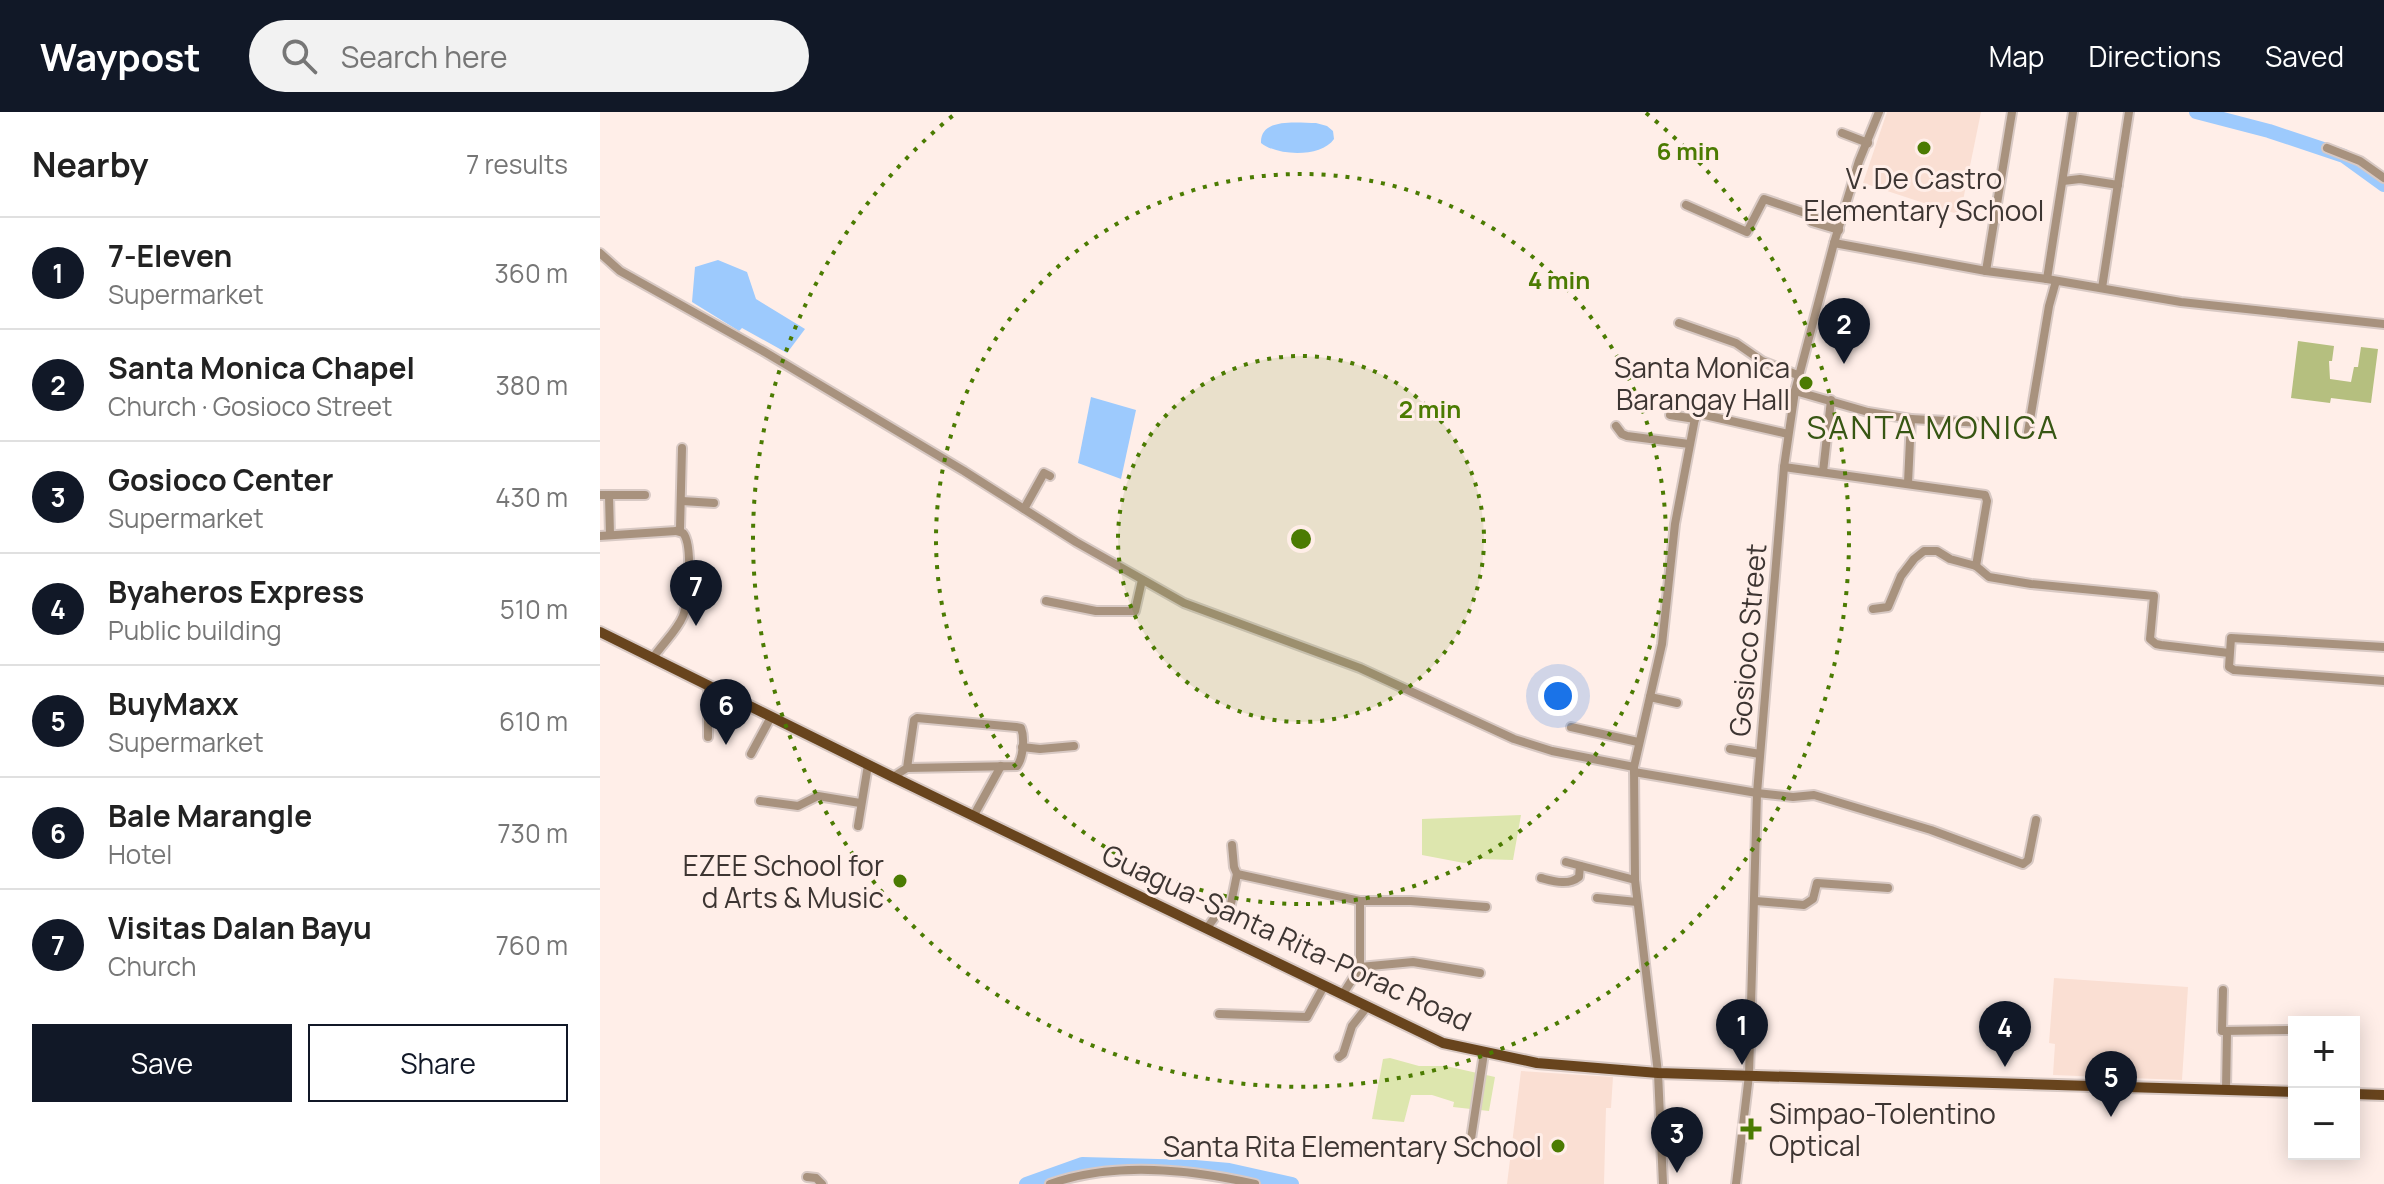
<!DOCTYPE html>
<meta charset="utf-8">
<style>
:root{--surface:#fff;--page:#f2f2f2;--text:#222;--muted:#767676;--line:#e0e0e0;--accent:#111827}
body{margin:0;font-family:Manrope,sans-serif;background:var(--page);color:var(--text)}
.controls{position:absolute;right:24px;bottom:24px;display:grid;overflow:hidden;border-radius:0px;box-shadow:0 4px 20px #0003}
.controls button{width:72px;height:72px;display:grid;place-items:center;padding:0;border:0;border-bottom:2px solid var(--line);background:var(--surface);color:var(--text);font:40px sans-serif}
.you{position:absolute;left:958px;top:584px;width:28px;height:28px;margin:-20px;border:6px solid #fff;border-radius:50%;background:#1a73e8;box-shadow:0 0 0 12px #1a73e833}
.badge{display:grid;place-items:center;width:52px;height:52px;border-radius:50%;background:var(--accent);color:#fff;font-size:26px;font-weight:700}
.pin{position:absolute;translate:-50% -66px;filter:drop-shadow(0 2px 4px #0008)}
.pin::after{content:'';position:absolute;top:42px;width:28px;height:24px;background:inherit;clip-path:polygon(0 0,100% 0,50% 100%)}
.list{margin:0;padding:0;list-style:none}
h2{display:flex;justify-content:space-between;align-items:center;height:104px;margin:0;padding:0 32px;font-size:34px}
h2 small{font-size:26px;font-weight:400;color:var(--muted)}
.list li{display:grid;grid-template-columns:52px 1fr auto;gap:24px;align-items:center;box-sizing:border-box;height:112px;padding:0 32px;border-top:2px solid var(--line)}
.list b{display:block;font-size:30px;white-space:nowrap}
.list p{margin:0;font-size:26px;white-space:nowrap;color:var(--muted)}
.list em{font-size:26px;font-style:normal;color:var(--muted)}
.actions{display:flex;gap:16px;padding:24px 32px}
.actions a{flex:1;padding:18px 0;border:2px solid var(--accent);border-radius:0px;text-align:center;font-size:28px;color:var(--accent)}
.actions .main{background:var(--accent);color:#fff}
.icon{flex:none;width:44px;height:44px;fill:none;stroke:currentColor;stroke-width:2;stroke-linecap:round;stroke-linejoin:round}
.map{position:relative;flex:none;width:1784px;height:1072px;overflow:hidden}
header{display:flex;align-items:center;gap:48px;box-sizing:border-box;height:112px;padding:0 40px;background:var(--accent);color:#fff}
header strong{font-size:38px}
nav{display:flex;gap:44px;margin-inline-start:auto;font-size:28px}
.search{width:560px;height:72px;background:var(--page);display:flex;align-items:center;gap:20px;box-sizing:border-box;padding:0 28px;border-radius:44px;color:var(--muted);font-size:30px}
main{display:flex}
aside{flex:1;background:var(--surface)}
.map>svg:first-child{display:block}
</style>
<header>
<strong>Waypost</strong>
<div class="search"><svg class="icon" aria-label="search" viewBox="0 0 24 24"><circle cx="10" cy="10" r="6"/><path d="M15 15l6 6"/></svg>Search here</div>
<nav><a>Map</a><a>Directions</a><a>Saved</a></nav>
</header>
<main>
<aside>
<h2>Nearby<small>7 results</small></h2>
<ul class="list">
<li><span class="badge">1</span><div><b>7-Eleven</b><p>Supermarket</p></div><em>360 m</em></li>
<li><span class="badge">2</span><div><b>Santa Monica Chapel</b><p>Church · Gosioco Street</p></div><em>380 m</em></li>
<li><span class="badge">3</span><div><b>Gosioco Center</b><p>Supermarket</p></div><em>430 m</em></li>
<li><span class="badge">4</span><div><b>Byaheros Express</b><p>Public building</p></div><em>510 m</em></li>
<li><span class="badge">5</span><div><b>BuyMaxx</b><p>Supermarket</p></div><em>610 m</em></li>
<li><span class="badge">6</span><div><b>Bale Marangle</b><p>Hotel</p></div><em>730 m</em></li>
<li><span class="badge">7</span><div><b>Visitas Dalan Bayu</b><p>Church</p></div><em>760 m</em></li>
</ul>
<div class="actions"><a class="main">Save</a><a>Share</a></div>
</aside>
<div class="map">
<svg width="1784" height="1072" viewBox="0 0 1784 1072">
<rect width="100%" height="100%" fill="#ffeee8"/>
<g fill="#fadfd3">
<path d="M1287 0H1381L1360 103 1263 71Z"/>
<path d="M1454 866 1588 875 1582 968 1453 963 1455 932 1449 931Z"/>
<path d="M921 959 1013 965 1011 996H1006L1004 1072H907Z"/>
</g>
<g fill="#dde6ae">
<path d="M921 703 913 748 880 747 864 751 822 743V707Z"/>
<path d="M790 946 819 954H846L895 965 889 999 853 995 854 990 832 983H811L804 1010 772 1007 783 947Z"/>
</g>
<path fill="#b5bf7f" d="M1698 229 1734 234 1732 249H1729L1730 267 1751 270 1754 255H1758L1761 235 1778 237 1771 291 1731 286 1730 291 1691 286Z"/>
<g fill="#9dcafd">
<path d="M716 11 727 14 733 19 734 27C721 46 677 44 661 31 660 5 698 11 716 11Z"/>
<path d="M118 148 147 160 156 187 205 217 187 241 142 216 139 219 92 190 95 155Z"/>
<path d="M491 285 536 298 521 367 478 351Z"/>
</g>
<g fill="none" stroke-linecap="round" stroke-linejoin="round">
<g stroke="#9dcafd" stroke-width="14">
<path d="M1596 0 1669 19 1744 44 1784 73"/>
<path d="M426 1072 482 1052 595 1055 629 1058 692 1072"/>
</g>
<defs>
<g id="minor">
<path d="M1242 21 1268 31"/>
<path d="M1727 36 1760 49 1784 66"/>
<path d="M1463 69 1480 67 1518 73"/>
<path d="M1086 93 1147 120 1164 87 1214 104 1212 110 1239 118"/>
<path d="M1234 131 1386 159 1447 167 1581 190 1784 212"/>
<path d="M0 141 20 159 163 239 364 359 476 430 584 491 760 556 914 627 952 639 1034 655"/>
<path d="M1386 159 1412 0"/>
<path d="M1447 167 1473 0"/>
<path d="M1502 176 1529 0"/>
<path d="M1079 211 1136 231 1162 249 1200 264"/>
<path d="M1195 279 1268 300 1311 307 1308 371"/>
<path d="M1070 303 1095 307"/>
<path d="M1311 307 1382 311"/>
<path d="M1016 314 1022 322 1027 324 1089 332"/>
<path d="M1428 320 1449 194 1456 169"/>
<path d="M1184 355 1385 383 1387 389 1376 454"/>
<path d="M1223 360 1231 288"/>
<path d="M0 383H45"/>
<path d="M9 383 10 423"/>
<path d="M82 389 114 391"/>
<path d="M424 397 444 361 450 364"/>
<path d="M0 424 76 419 80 417 82 336"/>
<path d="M446 489 496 499H535L542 468"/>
<path d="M1273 497 1288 495 1301 464 1314 447 1324 439H1337L1350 447 1376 454 1389 465 1431 472 1554 484 1550 527 1556 532 1561 533 1629 541"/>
<path d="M1784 535 1631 526 1629 555 1634 558 1784 569"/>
<path d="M53 546C62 532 77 519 83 504 89 488 93 432 83 421L76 419"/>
<path d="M1050 585 1077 591"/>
<path d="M971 615 1038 630"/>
<path d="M108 625V574"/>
<path d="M422 635 440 637 474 634"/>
<path d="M1130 637 1160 642"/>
<path d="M151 642 171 605"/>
<path d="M1034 660 1157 681 1193 685 1214 683 1331 718 1423 752 1428 748 1436 708"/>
<path d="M293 665 307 656 417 654C423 646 425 626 421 616L416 615 317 606 314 608 307 656"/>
<path d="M160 689 198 694 218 684 260 691"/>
<path d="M374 703 401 654"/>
<path d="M258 714 268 653"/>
<path d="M632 733 634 755 637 762"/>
<path d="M966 750 1035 768"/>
<path d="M941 766C953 769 968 774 979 765L980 754"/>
<path d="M997 786 1037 790"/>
<path d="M1156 789 1204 793 1213 787 1217 771 1288 776"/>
<path d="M607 816 618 801 624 802 631 792 637 762 760 789H811L886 795"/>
<path d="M760 855 813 850 880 861"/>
<path d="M1623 878 1622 919 1694 918"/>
<path d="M743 882 760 855V789"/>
<path d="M619 902 707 905 724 874"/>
<path d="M739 945 743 942 752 914 767 895"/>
<path d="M1626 978 1627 920"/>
<path d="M871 1027 884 941"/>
<path d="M207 1065 216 1066 222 1072"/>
<path d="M450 1072C514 1049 589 1057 655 1072"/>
<path d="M1063 1072 1058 961 1035 768 1034 655 1062 532 1075 412 1096 301 1188 322"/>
<path d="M1136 1072 1149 963 1157 681 1184 355 1195 279 1234 131 1259 49 1279 0"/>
</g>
<g id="major">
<path d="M0 520 293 665 843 931 937 951 1058 961 1694 980"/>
<path d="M1754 982 1784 983"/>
</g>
</defs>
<use href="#minor" stroke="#d8c9c4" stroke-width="12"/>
<use href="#major" stroke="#d8c9c4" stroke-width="14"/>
<use href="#minor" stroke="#a8927e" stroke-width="8"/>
<use href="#major" stroke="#68441d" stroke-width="10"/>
</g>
<circle cx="701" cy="427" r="183" fill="#4b7b02" fill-opacity=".12"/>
<g fill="none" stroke="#4b7b02" stroke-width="4" stroke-dasharray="4 8">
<circle cx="701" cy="427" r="183"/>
<circle cx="701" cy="427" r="365"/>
<path d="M1046 1A548 548 0 1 1 356 1"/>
</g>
<g fill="#4b7b02" stroke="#ffeee8" stroke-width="3">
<circle cx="1324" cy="36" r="8"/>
<circle cx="1206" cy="271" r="8"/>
<circle cx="300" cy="769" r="8"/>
<path d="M1147 1005h8v8h8v8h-8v8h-8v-8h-8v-8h8z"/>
<circle cx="958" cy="1034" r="8"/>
</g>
<g text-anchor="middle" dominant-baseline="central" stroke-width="6" stroke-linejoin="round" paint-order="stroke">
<g font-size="28" fill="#3d3532" stroke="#ffeee8" text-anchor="end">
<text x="1324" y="66" text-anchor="middle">V. De Castro<tspan x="1324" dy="32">Elementary School</tspan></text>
<text x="1190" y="255">Santa Monica<tspan x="1190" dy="32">Barangay Hall</tspan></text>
<text x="284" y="753">EZEE School for<tspan x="284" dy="32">d Arts &amp; Music</tspan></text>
<text x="1169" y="1001" text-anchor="start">Simpao-Tolentino<tspan x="1169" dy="32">Optical</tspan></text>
<text x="942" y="1034">Santa Rita Elementary School</text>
</g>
<g font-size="28" fill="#3d3532" stroke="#ffeee8">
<text transform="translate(1147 528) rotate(-85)">Gosioco Street</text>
<text transform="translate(687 825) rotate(25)">Guagua-Santa Rita-Porac Road</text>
</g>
<g font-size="32" letter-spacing="2" fill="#375613" stroke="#ffeee8">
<text x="1333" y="315">SANTA MONICA</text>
</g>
</g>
<circle cx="701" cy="427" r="12" fill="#4b7b02" stroke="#ffeee8" stroke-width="4"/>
<g font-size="24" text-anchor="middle" font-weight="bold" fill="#4b7b02" stroke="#ffeee8" stroke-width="6" stroke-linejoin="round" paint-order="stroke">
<text x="1088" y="48">6 min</text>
<text x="959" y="177">4 min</text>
<text x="830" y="306">2 min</text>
</g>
</svg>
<div class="controls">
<button>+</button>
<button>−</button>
</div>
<div class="you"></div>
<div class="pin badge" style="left:1142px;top:953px">1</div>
<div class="pin badge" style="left:1244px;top:252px">2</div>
<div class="pin badge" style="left:1077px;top:1061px">3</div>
<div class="pin badge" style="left:1405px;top:955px">4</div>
<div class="pin badge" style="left:1511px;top:1005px">5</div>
<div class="pin badge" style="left:126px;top:633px">6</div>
<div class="pin badge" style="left:96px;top:514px">7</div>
</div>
</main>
